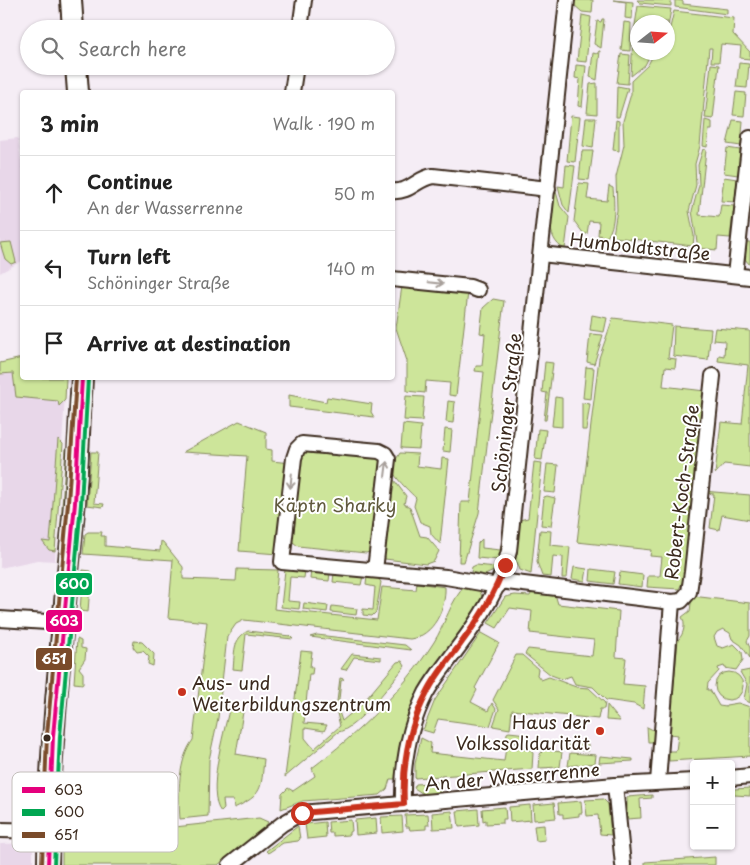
<!DOCTYPE html>
<meta charset="utf-8">
<style>
:root{--surface:#fff;--page:#f6f6f6;--text:#222;--muted:#767676;--line:#e0e0e0}
body{margin:0;font-family:"Playpen Sans",sans-serif;background:var(--page);color:var(--text)}
.controls{position:absolute;right:15px;bottom:15px;display:grid;overflow:hidden;border-radius:5px;box-shadow:0 1px 4px #0004}
.controls button{width:45px;height:45px;display:grid;place-items:center;padding:0;border:0;border-bottom:1px solid var(--line);background:var(--surface);color:var(--text);font:25px sans-serif}
.compass{position:absolute;left:630px;top:15px;width:45px;height:45px;border-radius:50%;background:var(--surface);box-shadow:0 1px 4px #0004;rotate:73deg}
.stop{position:absolute;width:15px;height:15px;margin:-11px;border:4px solid #c8321e;border-radius:50%;background:#fff}
.stop.end{background:#c8321e;border-color:#fff;box-shadow:0 1px 5px #0008}
.list{margin:0;padding:0;list-style:none}
h2{display:flex;justify-content:space-between;align-items:center;height:65px;margin:0;padding:0 20px;font-size:21px}
h2 small{font-size:16px;font-weight:400;color:var(--muted)}
.list li{display:grid;grid-template-columns:32px 1fr auto;gap:15px;align-items:center;box-sizing:border-box;height:75px;padding:0 20px;border-top:1px solid var(--line)}
.list b{display:block;font-size:19px;white-space:nowrap}
.list p{margin:0;font-size:16px;white-space:nowrap;color:var(--muted)}
.list em{font-size:16px;font-style:normal;color:var(--muted)}
.icon{flex:none;width:28px;height:28px;fill:none;stroke:currentColor;stroke-width:2;stroke-linecap:round;stroke-linejoin:round}
.map{position:relative;flex:none;width:750px;height:865px;overflow:hidden}
.search{position:absolute;background:var(--surface);box-shadow:0 1px 4px #0004;left:20px;top:20px;width:375px;height:55px;display:flex;align-items:center;gap:12px;box-sizing:border-box;padding:0 18px;border-radius:28px;color:var(--muted);font-size:19px}
.panel{position:absolute;background:var(--surface);box-shadow:0 1px 4px #0004;left:20px;top:90px;width:375px;height:290px;border-radius:5px}
.map>svg:first-child{display:block}
</style>
<div class="map">
<svg width="750" height="865" viewBox="0 0 750 865">
<rect width="100%" height="100%" fill="#f5edf5"/>
<filter id="ink" filterUnits="userSpaceOnUse"><feTurbulence type="fractalNoise" baseFrequency=".02" numOctaves="2"/><feDisplacementMap in="SourceGraphic" scale="10" xChannelSelector="R" yChannelSelector="G"/><feConvolveMatrix kernelMatrix="1 2 1 2 8 2 1 2 1" color-interpolation-filters="sRGB"/></filter>
<g filter="url(#ink)">
<g fill="#e8d7e9">
<path d="M18 138 22 169V261L0 273V140Z"/>
<path d="M22 358V378H66L55 561 37 560 0 568V363Z"/>
<path d="M33 843V865H0V844Z"/>
</g>
<g fill="#cde59a" stroke="#84885c">
<path d="M574 0H593L592 13 582 12 573 4Z"/>
<path d="M613 0 633 2 632 19 625 18 626 2Z"/>
<path d="M637 0H671V6L640 3Z"/>
<path d="M675 0 683 1V4L727 9V14L675 7Z"/>
<path d="M638 6 671 9 668 27V22H638V52L651 53 645 65 631 76 633 38Z"/>
<path d="M674 11 734 18 733 34 750 52V59L740 58 741 46 721 44 719 62H711L712 48H709L700 146 695 164 696 185 689 211 694 236 693 246 614 237 613 235 617 210 616 177 624 145 623 121 631 94V81L648 65 654 53 668 52V36Z"/>
<path d="M582 15 591 17 586 62 577 61Z"/>
<path d="M602 19H604L601 48 594 44 597 21 601 22Z"/>
<path d="M624 22 631 23 630 51 621 50Z"/>
<path d="M599 51H600L597 80 590 77 593 53 597 54Z"/>
<path d="M621 54 630 55 628 84 617 83Z"/>
<path d="M739 63 749 64 747 88 736 87Z"/>
<path d="M711 64 719 65 713 119 705 118Z"/>
<path d="M576 65 586 66 582 107 578 106 580 79 575 78Z"/>
<path d="M597 83V114L587 113 590 84Z"/>
<path d="M617 86 628 88 619 117H616Z"/>
<path d="M736 92 746 93 744 116 733 115Z"/>
<path d="M571 116 580 117 575 162 567 161Z"/>
<path d="M586 118H596L593 148 583 146Z"/>
<path d="M616 120 619 121V151L613 150Z"/>
<path d="M705 120 712 122V130H709L707 147 703 146Z"/>
<path d="M733 120 743 121 741 146 727 144Z"/>
<path d="M727 148 740 150 738 175 724 173Z"/>
<path d="M703 149 706 150 699 215 719 217 721 205 734 206 730 238 718 237 717 250 698 248 692 211 699 185 698 165Z"/>
<path d="M582 151H593L589 180 579 179Z"/>
<path d="M566 165 575 166 569 213 563 205 558 186 564 187Z"/>
<path d="M724 177 737 179 735 202 721 201Z"/>
<path d="M579 183 589 184 587 199 607 201 609 186 613 188C614 202 616 225 607 237L598 235 599 222 589 221 587 234H584L574 221Z"/>
<path d="M555 188 560 206 569 217 565 249C544 240 550 206 555 188Z"/>
<path d="M11 242 16 262 11 264 5 259 0 243Z"/>
<path d="M746 242H750V265L744 258Z"/>
<path d="M402 286 468 292 456 396 449 395 450 383 426 381 425 393 407 391V361L396 328Z"/>
<path d="M493 299 504 301 479 513 464 562H459L461 502H470L484 372 475 371 476 366H482L485 334 480 333 483 308Z"/>
<path d="M592 315 607 318 604 332 590 330Z"/>
<path d="M613 318 672 325 668 358 676 359 675 368 665 367 663 386 705 391 684 579 679 589 647 587 648 576H660L662 557 650 556 651 550 577 542 599 358Z"/>
<path d="M674 326 711 329 708 360 673 356Z"/>
<path d="M715 328 750 331V467L724 464 715 474 721 422 742 424 748 365 718 361 719 355 724 356 725 341 713 340Z"/>
<path d="M590 334 603 335 594 364 587 362Z"/>
<path d="M22 358V378H66L65 400 59 406 58 401 16 397 13 373 0 374V363Z"/>
<path d="M545 362 553 363 546 420H544L547 393 542 392Z"/>
<path d="M586 367 594 368 591 399 583 398Z"/>
<path d="M289 395 326 402 327 397 372 404 371 412 374 417 289 407Z"/>
<path d="M406 396 424 397 422 421 404 420Z"/>
<path d="M555 397 562 398V427L552 426Z"/>
<path d="M448 401 455 402 453 423 446 422Z"/>
<path d="M582 403 590 404 586 430H582Z"/>
<path d="M239 421 266 432V449L272 450V461L290 463 278 554 239 551 247 456 183 452Z"/>
<path d="M403 424 421 426 419 449 401 448Z"/>
<path d="M445 429 452 430 450 452 443 451Z"/>
<path d="M538 429 546 430 542 460 535 459Z"/>
<path d="M58 439 63 444 55 551 49 550 42 541 50 542Z"/>
<path d="M66 448 69 450 62 550 59 551Z"/>
<path d="M304 451 375 456 382 462 373 551 366 553 298 546 289 539 299 456Z"/>
<path d="M91 452H98L94 503 104 504 103 507 87 505Z"/>
<path d="M400 453 418 454 417 466 441 469 442 458 449 459 440 544 431 534 430 526 420 522 414 506 416 498C411 493 391 475 392 467 393 462 398 457 400 453Z"/>
<path d="M534 462 542 463 531 574 520 570 517 562 514 563 513 557 519 520 528 518Z"/>
<path d="M547 464 558 465 555 493 544 492Z"/>
<path d="M391 476 406 496 404 504 410 507 420 536 427 537 439 551 434 561 426 564 385 559 382 552Z"/>
<path d="M703 491 750 495V520L722 515 719 530 710 528 714 494 703 493Z"/>
<path d="M547 496 555 498 551 526 541 525 544 497Z"/>
<path d="M540 530 551 531 550 545 570 547 567 578H562L563 557 553 556 551 577 542 576 537 562Z"/>
<path d="M88 532H102L101 536H105V546L160 551 161 541 163 542 183 567V579L236 581 237 569 278 570 274 609 377 620 382 587 416 590 417 583 445 587C446 608 434 636 410 639L244 620 236 624 227 637 218 718 209 760 208 816 180 819C178 793 178 760 193 740L207 622 168 618 173 560 83 554 85 534Z"/>
<path d="M482 539V548L500 550 502 542 499 560 477 558 478 543Z"/>
<path d="M476 565 497 567 496 570 485 575 471 572 472 567Z"/>
<path d="M574 567 587 569 585 581 572 579Z"/>
<path d="M290 568 305 570 304 578 290 577 288 601 300 602 299 609 281 607 285 570Z"/>
<path d="M591 569 615 572 613 584 590 581Z"/>
<path d="M83 570 91 571 88 612 80 611Z"/>
<path d="M311 570 330 573 329 581 310 579Z"/>
<path d="M620 572 643 575 642 587 618 584Z"/>
<path d="M334 573 363 576 361 585 333 582Z"/>
<path d="M367 576 377 577 381 582 376 612 372 616 363 615V609L373 610 375 587 366 585Z"/>
<path d="M466 585 479 589 483 599 437 665 399 758 395 779H390L387 789 380 795 303 801 281 809 282 794 288 788 293 791 315 776 312 768C358 733 403 691 434 642 445 625 451 599 466 585Z"/>
<path d="M532 592 555 594 558 604 619 611 616 657 626 658 623 684 645 686 643 709 634 704 606 700 593 687 575 684 571 676 562 679 551 675 525 654 528 649 592 656 594 640 530 633 532 611 510 608 497 628 488 623 505 597 515 595 530 596Z"/>
<path d="M692 596 750 603V636L747 641 750 648V658L741 645 732 639 730 633 723 629 717 632 714 637 717 646 723 648 734 644 742 652 743 660 736 670 725 668 724 666 718 668 719 671 708 683 707 690H710L719 706 726 707V705L738 703 750 707V756L669 761V751H676L678 735 669 734 678 640C684 634 686 624 682 617L690 611Z"/>
<path d="M304 603 328 606 327 612 303 609Z"/>
<path d="M332 606 357 609 356 615 331 612Z"/>
<path d="M248 631 290 636 293 639 246 634 242 670 233 669C235 653 232 639 248 631Z"/>
<path d="M481 633 499 643 475 688 477 690 471 702 488 711 492 703 496 709 490 726 438 719 433 733 423 730 435 700Z"/>
<path d="M317 635 405 645 411 650 310 637Z"/>
<path d="M77 639 81 641V648L86 649 85 659 79 668 83 673V684L74 683Z"/>
<path d="M134 641 142 642 154 654 153 666 148 664 149 657 143 651 137 652 133 647Z"/>
<path d="M301 651 312 652 310 667H313L312 674H309L304 723 327 725 324 731 305 728V738L314 749 340 726 336 709 340 678 344 679 341 681 338 709 342 721 361 705 397 662 402 661 405 666C393 681 356 730 338 732L285 777Z"/>
<path d="M352 654 381 657V660L354 657 346 670 341 669Z"/>
<path d="M516 655H522L538 669 537 675 541 680 549 677 576 687 589 688 605 703 604 709H600L598 719 512 710 510 729 493 726 499 709 493 700Z"/>
<path d="M750 670V703L744 699 747 684 740 672Z"/>
<circle cx="729" cy="686" r="14"/>
<path d="M607 705 620 721 606 720Z"/>
<path d="M229 710 243 712 236 754 264 759C261 789 263 795 234 808L233 800H223L224 809 221 812C206 794 224 733 229 710Z"/>
<path d="M647 727 655 731 654 742H648Z"/>
<path d="M509 732 527 734 526 744 506 742 507 733Z"/>
<path d="M421 738 431 743 430 753 504 761 506 747 531 750 533 753 532 769 415 778V764Z"/>
<path d="M569 743 588 745V751L568 749Z"/>
<path d="M544 750 562 752 560 767 539 768 540 754Z"/>
<path d="M570 753 596 755 595 763 568 766Z"/>
<path d="M600 756 633 759V761L599 763Z"/>
<path d="M441 782V794L425 795 414 788 416 784Z"/>
<path d="M750 788V796L734 795V789Z"/>
<path d="M652 795V798L640 799 641 818 627 819V797Z"/>
<path d="M603 799 608 804 611 835 600 834 598 815 587 816 585 800Z"/>
<path d="M581 801 582 813H579V816L563 818V814H559L558 803Z"/>
<path d="M554 803 556 818 534 820 533 805Z"/>
<path d="M530 805 531 820 510 822 509 807Z"/>
<path d="M505 807 506 819H503V823L486 824V820L483 821 482 809Z"/>
<path d="M478 809 479 825 459 827 457 811Z"/>
<path d="M452 811 454 828 433 829 432 813Z"/>
<path d="M428 814 429 825H426V829L410 830 409 827H406L405 815Z"/>
<path d="M402 816 403 831 382 833 381 817Z"/>
<path d="M259 818 268 822 266 826 218 865H62V839Z"/>
<path d="M376 818 377 833 356 835 355 820Z"/>
<path d="M351 820 352 831 349 832V835L333 836V833H329L328 822Z"/>
<path d="M325 822 326 837 307 839 305 824Z"/>
<path d="M544 825 545 840 536 841 534 826Z"/>
<path d="M298 826 300 839 298 841 283 843 268 853 266 851Z"/>
<path d="M715 857V865H645V862Z"/>
</g>
<g fill="none" stroke-linecap="round" stroke-linejoin="round">
<defs>
<g id="street">
<path d="M300 29 304 0"/>
<path d="M292 92 296 66"/>
<path d="M392 191C410 193 417 178 433 176L548 189"/>
<path d="M541 254 750 277"/>
<path d="M735 275 750 138"/>
<path d="M392 279 470 287 478 290"/>
<path d="M375 570 388 459 385 454 379 451 302 444 297 449 294 458 282 562 446 577 498 586"/>
<path d="M499 581 672 602 681 601 689 592 692 572 713 376"/>
<path d="M0 619 63 623"/>
<path d="M731 778 750 776"/>
<path d="M658 782 672 602"/>
<path d="M615 785 623 865"/>
<path d="M403 804C402 765 408 728 426 693 435 677 447 663 457 649 480 619 500 588 509 551L567 0"/>
<path d="M0 830 49 831"/>
<path d="M230 865 282 824 301 813 615 785 694 781"/>
</g>
<g id="secondary">
<path d="M71 0 73 29"/>
<path d="M76 66 78 92"/>
<path d="M48 865C49 750 62 635 73 521 78 474 79 425 82 378"/>
</g>
</defs>
<use href="#street" stroke="#3b2a1e" stroke-width="18"/>
<use href="#secondary" stroke="#3b2a1e" stroke-width="24"/>
<use href="#street" stroke="#fff" stroke-width="14"/>
<use href="#secondary" stroke="#fff" stroke-width="20"/>
<defs>
<path id="bus-1" d="M48 865 53 736 75 503 82 378"/>
<path id="bus-2" d="M54 865 60 736 81 504 88 378"/>
<path id="bus-3" d="M42 865 47 735 68 503 76 378"/>
</defs>
<use href="#bus-1" stroke="#fff" stroke-width="8"/>
<use href="#bus-2" stroke="#fff" stroke-width="8"/>
<use href="#bus-3" stroke="#fff" stroke-width="8"/>
<use href="#bus-1" stroke="#e5007d" stroke-width="4"/>
<use href="#bus-2" stroke="#00a651" stroke-width="4"/>
<use href="#bus-3" stroke="#7a4b2a" stroke-width="4"/>
</g>
<defs><path id="oneway-shaft" d="M-6 0H5M1.5-3L5.5 0L1.5 3" fill="none" stroke-width="1.6" stroke-linecap="round" stroke-linejoin="round" transform="scale(1.25)"/></defs>
<g stroke="#a79f9a">
<use href="#oneway-shaft" transform="translate(436 283) rotate(6)"/>
<use href="#oneway-shaft" transform="translate(386 469) rotate(-83)"/>
<use href="#oneway-shaft" transform="translate(291 481) rotate(96)"/>
</g>
</g>
<g fill="none" stroke-linecap="round" stroke-linejoin="round" filter="url(#ink)">
<path stroke="#c8321e" stroke-width="6" d="M302 813 404 804C402 765 408 728 427 693 436 674 450 659 462 642 480 618 495 593 505 565"/>
</g>
<g fill="#c8321e" stroke="#fff" stroke-width="2">
<circle cx="182" cy="692" r="5"/>
<circle cx="600" cy="731" r="5"/>
</g>
<circle fill="#3b2a1e" stroke="#fff" stroke-width="2" cx="47" cy="738" r="4.5"/>
<g text-anchor="middle" dominant-baseline="central" stroke-width="4" stroke-linejoin="round" paint-order="stroke">
<g font-size="18" fill="#3b2a1e" stroke="#fff">
<text transform="translate(640 246) rotate(6)">Humboldtstraße</text>
<text transform="translate(506 413) rotate(-84)">Schöninger Straße</text>
<text transform="translate(681 492) rotate(-83)">Robert-Koch-Straße</text>
<text transform="translate(512 776) rotate(-5)">An der Wasserrenne</text>
</g>
<g font-size="18" fill="#60593d" stroke="#fff">
<text x="335" y="504">Käptn Sharky</text>
</g>
<g font-size="18" fill="#3b2a1e" stroke="#fff" text-anchor="start">
<text x="192" y="682">Aus- und<tspan x="192" dy="21">Weiterbildungszentrum</tspan></text>
<text x="590" y="721" text-anchor="end">Haus der<tspan x="590" dy="21">Volkssolidarität</tspan></text>
</g>
</g>
<rect x="12" y="772" width="166" height="80" rx="8" fill="#fff" stroke="#c4bfbc" stroke-width="1"/>
<rect x="22" y="787" width="23" height="6" fill="#e5007d"/>
<rect x="22" y="809" width="23" height="7" fill="#00a651"/>
<rect x="22" y="832" width="23" height="6" fill="#7a4b2a"/>
<g font-size="14" fill="#3b2a1e">
<text x="54" y="795">603</text>
<text x="54" y="817">600</text>
<text x="54" y="840">651</text>
</g>
<g stroke="#fff" stroke-width="2">
<rect x="55" y="572" width="38" height="24" rx="5" fill="#00a651"/>
<rect x="45" y="609" width="38" height="24" rx="5" fill="#e5007d"/>
<rect x="35" y="647" width="38" height="24" rx="5" fill="#7a4b2a"/>
</g>
<g font-size="14" text-anchor="middle" font-weight="bold" fill="#fff">
<text x="74" y="589">600</text>
<text x="64" y="626">603</text>
<text x="54" y="664">651</text>
</g>
</svg>
<div class="controls">
<button>+</button>
<button>−</button>
</div>
<svg class="compass" viewBox="-18 -18 36 36"><path d="M0-13l5 13h-10z" fill="#e53935"/><path d="M0 13l5-13h-10z" fill="#767676"/></svg>
<div class="stop" style="left:302px;top:813px"></div>
<div class="stop end" style="left:505px;top:565px"></div>
<div class="search"><svg class="icon" aria-label="search" viewBox="0 0 24 24"><circle cx="10" cy="10" r="6"/><path d="M15 15l6 6"/></svg>Search here</div>
<section class="panel">
<h2>3 min<small>Walk · 190 m</small></h2>
<ul class="list">
<li><svg class="icon" aria-label="ahead" viewBox="0 0 24 24"><path d="M12 20V5M6 11l6-6 6 6"/></svg><div><b>Continue</b><p>An der Wasserrenne</p></div><em>50 m</em></li>
<li><svg class="icon" aria-label="left" viewBox="0 0 24 24"><path d="M17 20v-9H6M10 6l-5 5 5 5"/></svg><div><b>Turn left</b><p>Schöninger Straße</p></div><em>140 m</em></li>
<li><svg class="icon" aria-label="arrive" viewBox="0 0 24 24"><path d="M6 21V4h12l-3 4 3 4H6"/></svg><div><b>Arrive at destination</b></div></li>
</ul>
</section>
</div>
